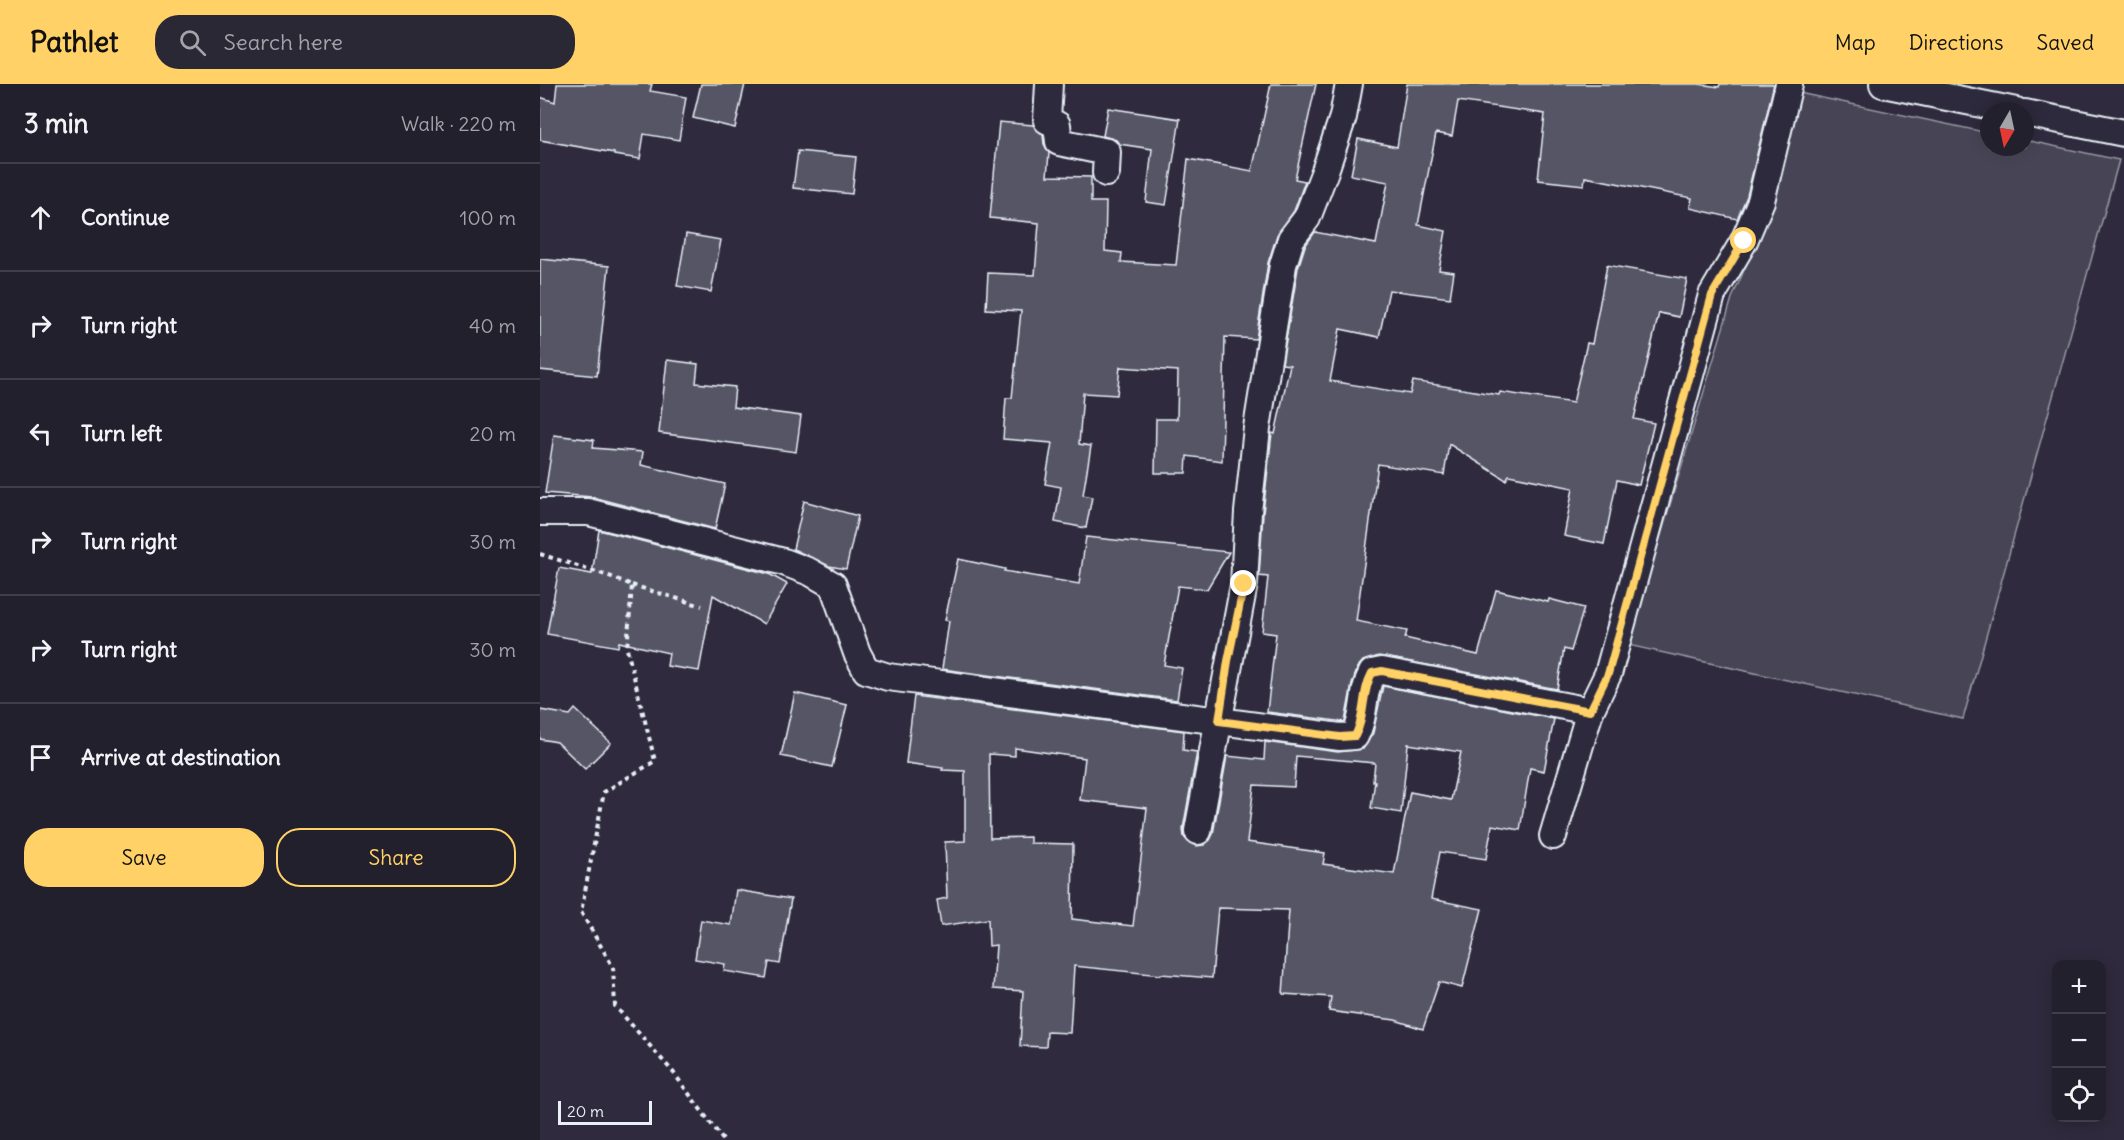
<!DOCTYPE html>
<meta charset="utf-8">
<style>
:root{--surface:#23202e;--page:#2b2836;--text:#f1f3f6;--muted:#a3a3aa;--line:#403e4a;--accent:#ffd166}
body{margin:0;font-family:Delius,sans-serif;background:var(--page);color:var(--text)}
.controls{position:absolute;right:18px;bottom:18px;display:grid;overflow:hidden;border-radius:12px;box-shadow:0 3px 15px #0003}
.controls button{width:54px;height:54px;display:grid;place-items:center;padding:0;border:0;border-bottom:2px solid var(--line);background:var(--surface);color:var(--text);font:30px sans-serif}
.compass{position:absolute;left:1440px;top:18px;width:54px;height:54px;border-radius:50%;background:var(--surface);box-shadow:0 3px 15px #0003;rotate:189deg}
.scale{position:absolute;left:18px;bottom:15px;width:94px;box-sizing:border-box;padding-left:6px;border:3px solid #e8f1f8;border-top:0;font-size:16px;line-height:21px;white-space:nowrap;color:#e8f1f8;-webkit-text-stroke:4px #2f2a3d;paint-order:stroke}
.stop{position:absolute;width:18px;height:18px;margin:-14px;border:4px solid #ffd166;border-radius:50%;background:#fff}
.stop.end{background:#ffd166;border-color:#fff;box-shadow:0 2px 6px #0008}
.list{margin:0;padding:0;list-style:none}
h2{display:flex;justify-content:space-between;align-items:center;height:78px;margin:0;padding:0 24px;font-size:26px}
h2 small{font-size:20px;font-weight:400;color:var(--muted)}
.list li{display:grid;grid-template-columns:39px 1fr auto;gap:18px;align-items:center;box-sizing:border-box;height:108px;padding:0 24px;border-top:2px solid var(--line)}
.list b{display:block;font-size:22px;white-space:nowrap}
.list em{font-size:20px;font-style:normal;color:var(--muted)}
.actions{display:flex;gap:12px;padding:18px 24px}
.actions a{flex:1;padding:14px 0;border:2px solid var(--accent);border-radius:24px;text-align:center;font-size:21px;color:var(--accent)}
.actions .main{background:var(--accent);color:#111}
.icon{flex:none;width:33px;height:33px;fill:none;stroke:currentColor;stroke-width:2;stroke-linecap:round;stroke-linejoin:round}
.map{position:relative;flex:none;width:1584px;height:1056px;overflow:hidden}
header{display:flex;align-items:center;gap:36px;box-sizing:border-box;height:84px;padding:0 30px;background:var(--accent);color:#111}
header strong{font-size:28px}
nav{display:flex;gap:33px;margin-inline-start:auto;font-size:21px}
.search{width:420px;height:54px;background:var(--page);display:flex;align-items:center;gap:15px;box-sizing:border-box;padding:0 21px;border-radius:24px;color:var(--muted);font-size:22px}
main{display:flex}
aside{flex:1;background:var(--surface)}
.map>svg:first-child{display:block}
</style>
<header>
<strong>Pathlet</strong>
<div class="search"><svg class="icon" aria-label="search" viewBox="0 0 24 24"><circle cx="10" cy="10" r="6"/><path d="M15 15l6 6"/></svg>Search here</div>
<nav><a>Map</a><a>Directions</a><a>Saved</a></nav>
</header>
<main>
<aside>
<h2>3 min<small>Walk · 220 m</small></h2>
<ul class="list">
<li><svg class="icon" aria-label="ahead" viewBox="0 0 24 24"><path d="M12 20V5M6 11l6-6 6 6"/></svg><div><b>Continue</b></div><em>100 m</em></li>
<li><svg class="icon" aria-label="right" viewBox="0 0 24 24"><path d="M7 20v-9h11M14 6l5 5-5 5"/></svg><div><b>Turn right</b></div><em>40 m</em></li>
<li><svg class="icon" aria-label="left" viewBox="0 0 24 24"><path d="M17 20v-9H6M10 6l-5 5 5 5"/></svg><div><b>Turn left</b></div><em>20 m</em></li>
<li><svg class="icon" aria-label="right" viewBox="0 0 24 24"><path d="M7 20v-9h11M14 6l5 5-5 5"/></svg><div><b>Turn right</b></div><em>30 m</em></li>
<li><svg class="icon" aria-label="right" viewBox="0 0 24 24"><path d="M7 20v-9h11M14 6l5 5-5 5"/></svg><div><b>Turn right</b></div><em>30 m</em></li>
<li><svg class="icon" aria-label="arrive" viewBox="0 0 24 24"><path d="M6 21V4h12l-3 4 3 4H6"/></svg><div><b>Arrive at destination</b></div></li>
</ul>
<div class="actions"><a class="main">Save</a><a>Share</a></div>
</aside>
<div class="map">
<svg width="1584" height="1056" viewBox="0 0 1584 1056">
<rect width="100%" height="100%" fill="#2f2a3d"/>
<filter id="ink" filterUnits="userSpaceOnUse"><feTurbulence type="fractalNoise" baseFrequency=".0167" numOctaves="2"/><feDisplacementMap in="SourceGraphic" scale="12" xChannelSelector="R" yChannelSelector="G"/><feConvolveMatrix kernelMatrix="1 2 1 2 8 2 1 2 1" color-interpolation-filters="sRGB"/></filter>
<g filter="url(#ink)">
<path fill="#464455" stroke="#979aa6" stroke-width="1.5" d="M1259 9 1449 49V63H1485V56L1579 76 1423 635 1088 561 1192 214 1236 113Z"/>
<g fill="#575565" stroke="#e8f1f8" stroke-width="1.5" fill-rule="evenodd">
<path d="M17 0H112L110 7 146 13 139 56 104 50 100 75 74 71V69L0 56V13L15 18Z"/>
<path d="M161 0H205L195 44 153 34Z"/>
<path d="M731 0H776L755 95 765 97 754 127 737 151 728 179 716 255 685 253 682 377 647 372 646 389H615L616 335H637L638 287 580 283 577 311 543 309 539 360 551 362 543 411 552 413 546 444 515 438 521 403 505 400 512 359 463 355 466 314H472L481 227 446 225 448 189 495 191 499 139 450 134 459 38 493 41 503 51 504 60 509 69 507 92 551 93V118H566L565 167 582 169 581 178 636 181 648 75 712 87Z"/>
<path d="M867 0H1158L1179 3 1180 0H1234L1207 112 1197 135 1150 124 1152 114 1045 93 1044 101 998 96 1005 30 918 17 912 52 896 49 878 141 906 147 899 186 914 188 910 214 849 206 839 253 800 245 790 297 870 310 873 297 959 311 960 308 1033 319 1047 259 1052 260 1067 181 1147 195 1139 233 1119 229 1094 335 1114 339 1099 401 1077 396 1064 460 1024 452 1033 404 969 391 966 396 909 360 904 391 838 380 816 537 867 547 865 554 938 571 956 506 1008 518 1009 515 1044 524 1031 567 1024 565 1017 605 839 572 823 577 818 583 812 600 805 638 727 628 736 550 722 548 728 493 719 492 723 429 732 349 735 350 750 281 742 280 758 184 765 162 775 148 836 160 848 98 811 91 818 55 857 63Z"/>
<path d="M568 24 640 35 626 121 606 118 612 65 579 60 576 56 563 52Z"/>
<path d="M258 67 316 73 312 110 253 104Z"/>
<path d="M146 150 181 156 171 208 137 202Z"/>
<path d="M0 175 69 182 57 292 0 286Z"/>
<path d="M127 276 158 280 156 299 195 303 193 323 261 332 256 368 119 349Z"/>
<path d="M14 351 54 356 53 364 103 368 101 381 185 400 175 445 52 413 5 409Z"/>
<path d="M264 417 318 432 306 485 289 482 253 465Z"/>
<path d="M59 446 229 490 247 500 224 540 173 511 159 587 127 582 129 569 79 558 78 563 7 550 19 484 52 490Z"/>
<path d="M546 453 689 468 667 505 638 502 624 581 642 584 637 616 402 585 409 537 405 536 418 475 465 485 464 487 539 500Z"/>
<path d="M843 602 1014 635 1004 687 990 684 980 746 952 741 946 775 900 768 891 815 942 825 922 904 899 898 883 945 855 936 789 927 791 913 743 910 749 826 678 824 672 894 621 890V891L534 882 530 949 507 948 506 963 480 962 483 907 453 905 456 861 449 862 448 835 401 842 397 816 407 814 405 758 425 757V687L402 686 403 684 366 679 374 612 644 647 643 666 657 668 643 745 644 753 648 758 656 762 664 761 670 756 673 750 687 672 724 676 725 658 798 668 823 665 833 649ZM868 660 921 668 911 716 870 708 854 790 783 780 785 769 707 758 714 701 754 703 756 672 835 679 833 697H835L831 724 861 729ZM475 664 545 674 540 716 607 724 593 842 532 835 533 760 490 759V753L450 754 449 670 475 672Z"/>
<path d="M255 609 307 621 292 683 241 672Z"/>
<path d="M35 625 71 659 45 685 17 658 0 655V626L30 631Z"/>
<path d="M196 806 251 815 240 880 229 878 226 894 184 887 185 880 155 875 161 836 191 841Z"/>
</g>
<g fill="none" stroke-linecap="round" stroke-linejoin="round">
<defs>
<g id="street">
<path d="M509 0 507 36 517 41 519 58 567 68 566 89"/>
<path d="M1343 0 1476 27"/>
<path d="M1485 29 1584 49"/>
<path d="M0 428H48L244 478 270 488 293 501 317 569 326 586 348 593 800 653 815 652C826 632 821 609 832 589L842 587 1050 627"/>
<path d="M658 747 704 500 708 428 717 344 743 181 751 155 767 134 785 87 803 33 809 0"/>
<path d="M1013 752 1050 627 1068 590 1172 211 1204 157 1221 117 1249 0"/>
</g>
</defs>
<use href="#street" stroke="#e8f1f8" stroke-width="30"/>
<g stroke="#e8f1f8" stroke-width="4" stroke-dasharray="4.5 4.5" stroke-linecap="butt">
<path d="M0 470 69 492 92 501 87 565 115 677 64 708 41 828 73 883 75 922 133 988 183 1056"/>
<path d="M92 501 162 522"/>
</g>
<use href="#street" stroke="#2f2a3d" stroke-width="26"/>
</g>
</g>
<g fill="none" stroke-linecap="round" stroke-linejoin="round" filter="url(#ink)">
<path stroke="#ffd166" stroke-width="8" d="M704 500 688 577 679 637 800 653 815 652C826 632 821 609 832 589L842 587 1050 627 1068 590 1172 211 1204 157"/>
</g>
</svg>
<div class="controls">
<button>+</button>
<button>−</button>
<button><svg class="icon" aria-label="locate" viewBox="0 0 24 24"><circle cx="12" cy="12" r="6"/><path d="M12 2v4M12 18v4M2 12h4M18 12h4"/></svg></button>
</div>
<svg class="compass" viewBox="-18 -18 36 36"><path d="M0-13l5 13h-10z" fill="#e53935"/><path d="M0 13l5-13h-10z" fill="#a3a3aa"/></svg>
<div class="scale">20 m</div>
<div class="stop" style="left:1204px;top:157px"></div>
<div class="stop end" style="left:704px;top:500px"></div>
</div>
</main>
